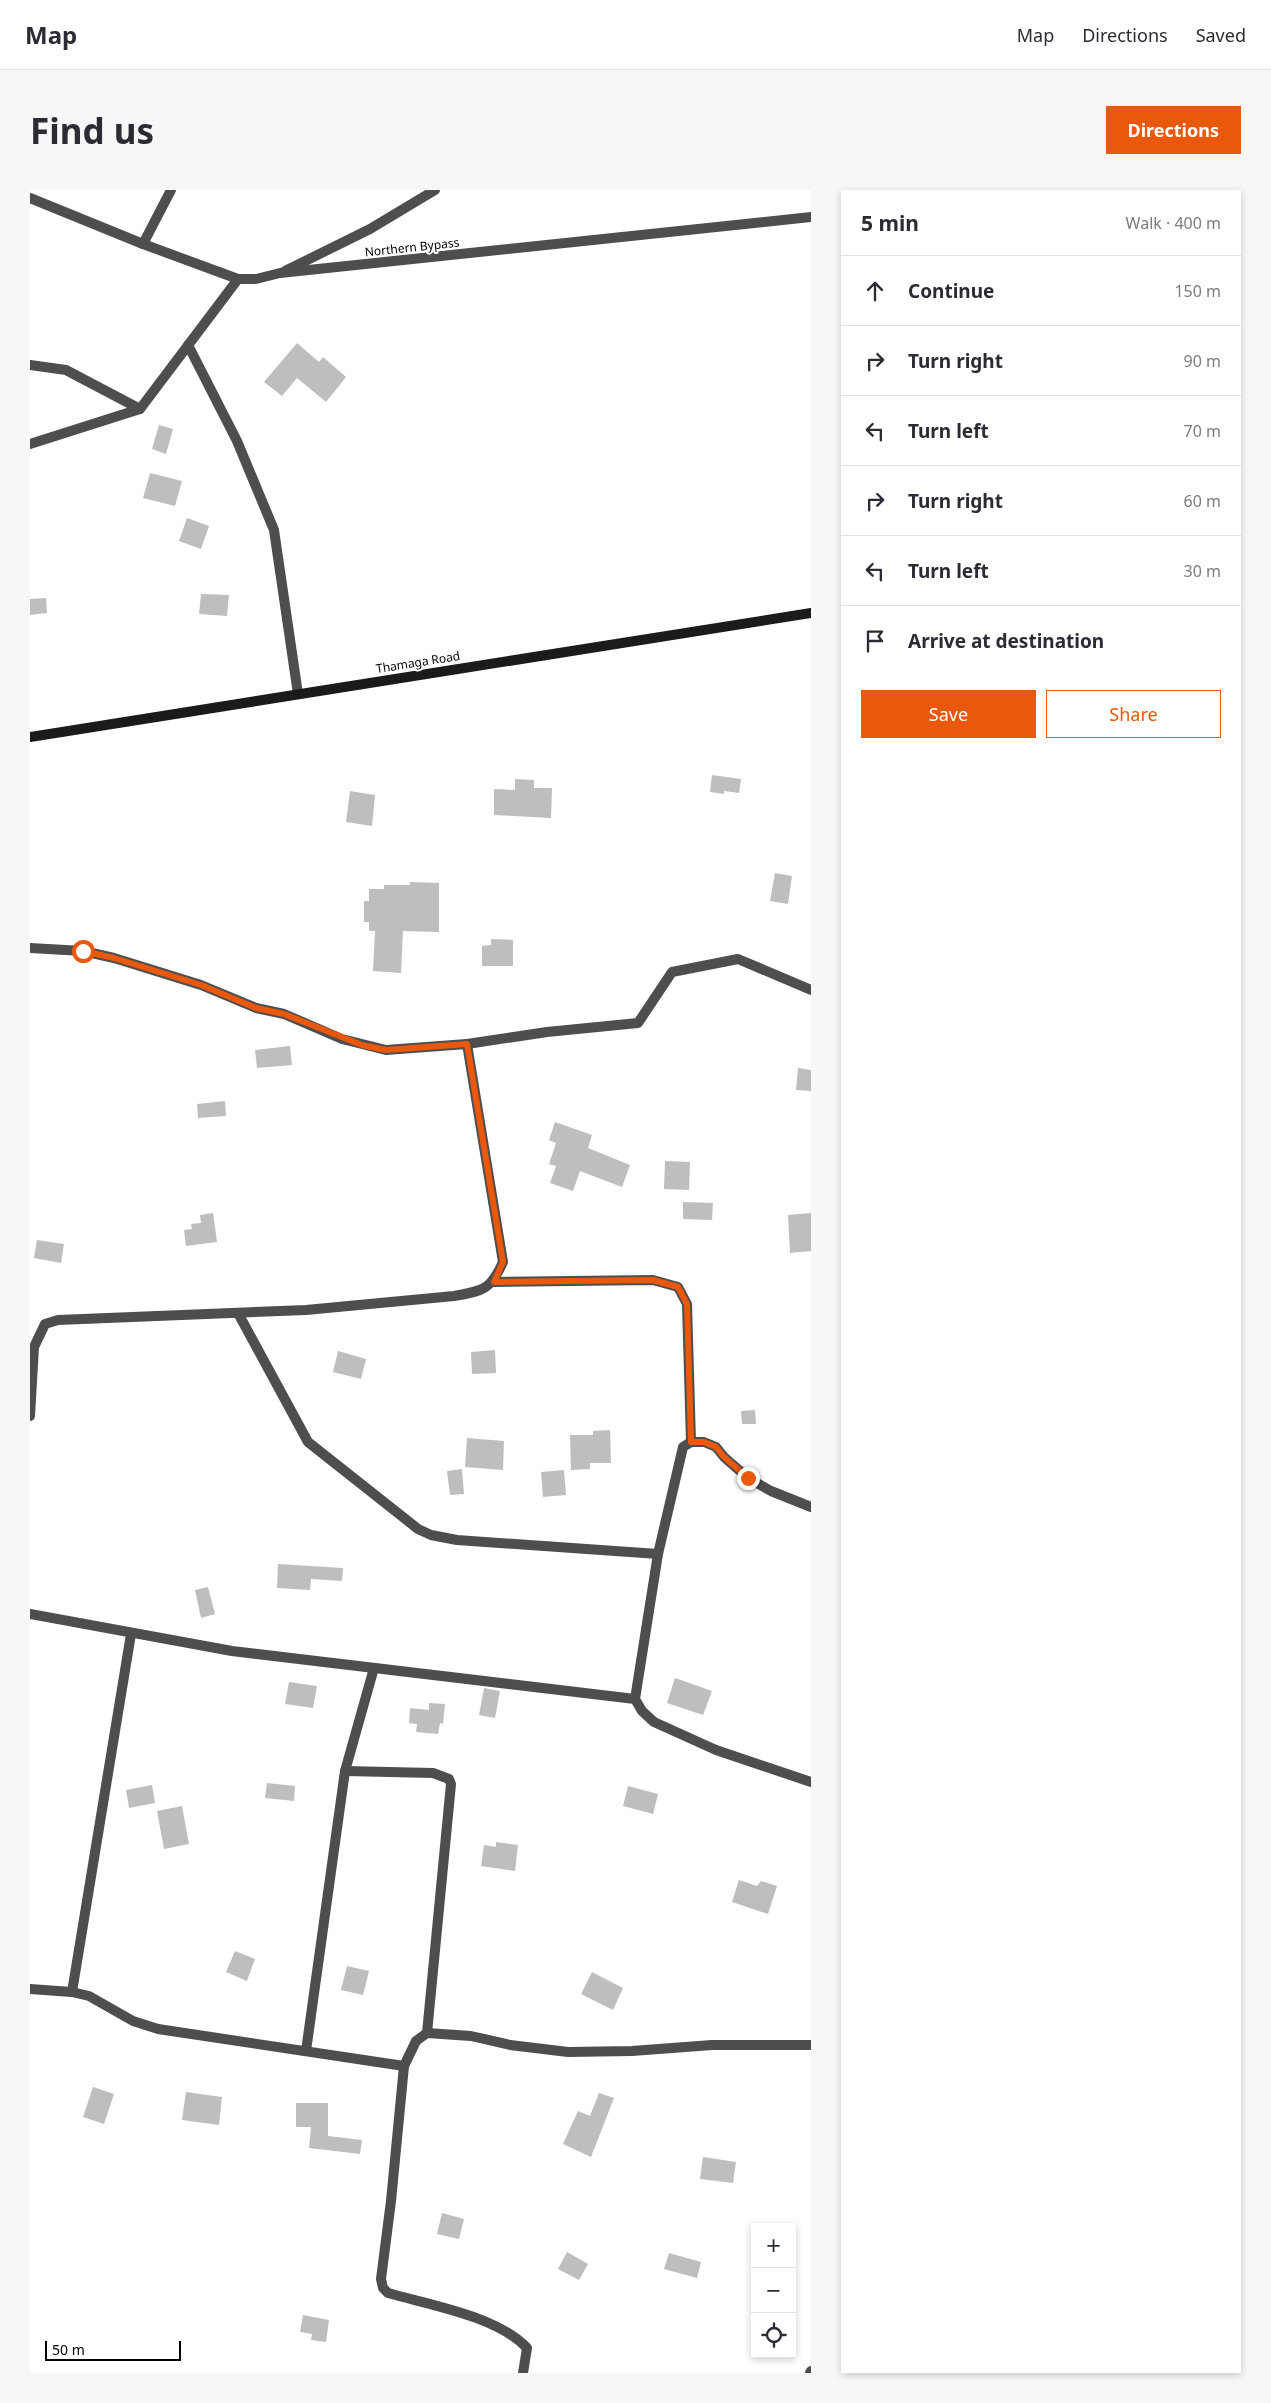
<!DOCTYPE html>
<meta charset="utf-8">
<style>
:root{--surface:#fff;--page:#f7f7f7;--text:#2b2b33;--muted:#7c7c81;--line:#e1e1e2;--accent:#ea580c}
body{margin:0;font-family:"Noto Sans",sans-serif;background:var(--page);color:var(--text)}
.controls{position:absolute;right:15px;bottom:15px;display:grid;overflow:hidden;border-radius:0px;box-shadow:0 2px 8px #0003}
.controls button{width:45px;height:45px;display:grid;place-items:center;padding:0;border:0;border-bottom:1px solid var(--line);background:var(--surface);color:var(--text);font:25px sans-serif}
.scale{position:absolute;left:15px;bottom:12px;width:136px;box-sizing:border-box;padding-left:5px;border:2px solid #000;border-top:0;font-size:14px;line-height:18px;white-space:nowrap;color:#000;-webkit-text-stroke:4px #fff;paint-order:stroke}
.stop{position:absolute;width:15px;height:15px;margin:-11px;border:4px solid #ea580c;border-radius:50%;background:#fff}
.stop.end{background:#ea580c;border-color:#fff;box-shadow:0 1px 5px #0008}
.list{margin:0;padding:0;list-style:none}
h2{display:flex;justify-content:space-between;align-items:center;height:65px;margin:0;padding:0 20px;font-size:21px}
h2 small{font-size:16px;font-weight:400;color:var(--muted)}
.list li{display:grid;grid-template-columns:32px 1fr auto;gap:15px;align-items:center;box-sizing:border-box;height:70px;padding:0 20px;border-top:1px solid var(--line)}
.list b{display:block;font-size:19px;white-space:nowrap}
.list em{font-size:16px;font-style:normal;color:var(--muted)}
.actions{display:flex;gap:10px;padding:15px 20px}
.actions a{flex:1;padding:11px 0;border:1px solid var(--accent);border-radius:0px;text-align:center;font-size:18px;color:var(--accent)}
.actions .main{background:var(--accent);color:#fff}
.icon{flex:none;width:28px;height:28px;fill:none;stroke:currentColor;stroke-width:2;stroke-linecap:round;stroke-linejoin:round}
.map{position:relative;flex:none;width:781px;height:2183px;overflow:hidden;border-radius:0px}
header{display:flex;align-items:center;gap:30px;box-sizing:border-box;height:70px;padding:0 25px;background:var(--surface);border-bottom:1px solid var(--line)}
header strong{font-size:24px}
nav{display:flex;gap:28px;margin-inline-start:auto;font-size:18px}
.intro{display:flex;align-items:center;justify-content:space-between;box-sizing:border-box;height:120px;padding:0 30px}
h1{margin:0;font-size:35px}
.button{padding:12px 22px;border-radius:0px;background:var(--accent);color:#fff;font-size:18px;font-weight:700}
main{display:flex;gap:30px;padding:0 30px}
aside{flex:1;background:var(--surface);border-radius:0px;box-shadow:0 2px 8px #0003}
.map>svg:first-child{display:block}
</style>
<header>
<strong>Map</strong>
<nav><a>Map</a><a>Directions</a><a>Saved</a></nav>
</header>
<div class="intro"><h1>Find us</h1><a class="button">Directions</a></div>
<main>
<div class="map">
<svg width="781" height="2183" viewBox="0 0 781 2183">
<rect width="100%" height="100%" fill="#fff"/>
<g fill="#bebebe">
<path d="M267 153 289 172 293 167 316 187 296 212 267 188 252 206 234 192Z"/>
<path d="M129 235 143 239 136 264 122 259Z"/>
<path d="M120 283 152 291 145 316 113 308Z"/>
<path d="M157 328 179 336 171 359 149 351Z"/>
<path d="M171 404 199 405 197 426 169 424Z"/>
<path d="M16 408 17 423 0 425V409Z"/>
<path d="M682 585 711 589 709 603 694 601V604L680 602Z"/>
<path d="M485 589 504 590V598H522L521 628 464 625V599L485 600Z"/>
<path d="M320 601 345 605 342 636 316 632Z"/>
<path d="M745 683 762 686 758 714 740 711Z"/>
<path d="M380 692 409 693V742L373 741 371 783 343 781 345 741H339V732H334V711H339V699H354V695H380Z"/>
<path d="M461 749 483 750V776H452V756L461 755Z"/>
<path d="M260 856 262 875 227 878 225 860Z"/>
<path d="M768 878 781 880V901L766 900Z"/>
<path d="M195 911 196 926 168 928 167 914Z"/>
<path d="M525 932 562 945 558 958 600 975 592 997 550 981 543 1001 520 993 526 976 519 974 526 953 519 950Z"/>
<path d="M635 971 660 972 659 1000 634 999Z"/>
<path d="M653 1012 683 1013 682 1030 653 1029Z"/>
<path d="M183 1023 187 1052 156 1056 154 1040 162 1039 161 1034 171 1033 170 1025Z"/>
<path d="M781 1023V1061L760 1063 758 1025Z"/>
<path d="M7 1050 34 1054 31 1073 4 1068Z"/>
<path d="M465 1160 466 1183 442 1184 441 1162Z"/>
<path d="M308 1161 336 1169 331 1189 303 1182Z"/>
<path d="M725 1220 726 1234H712L711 1221Z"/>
<path d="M580 1240 581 1273H560V1279L541 1280 540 1245H563V1241Z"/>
<path d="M437 1248 474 1251 473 1280 435 1277Z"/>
<path d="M432 1279 434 1304 420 1305 417 1281Z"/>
<path d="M534 1280 536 1305 513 1307 511 1282Z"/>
<path d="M248 1374 313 1378 312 1391 281 1389 280 1400 247 1398Z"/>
<path d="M178 1397 185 1424 171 1428 165 1400Z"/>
<path d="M645 1488 682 1501 673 1525 637 1513Z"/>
<path d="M259 1492 287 1496 283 1518 255 1514Z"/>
<path d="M454 1498 470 1501 465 1528 449 1525Z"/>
<path d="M399 1513 415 1514 413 1534 410 1533 408 1544 386 1542 387 1534 379 1533 380 1518 399 1520Z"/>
<path d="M237 1593 265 1596 264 1611 235 1608Z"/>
<path d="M122 1595 125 1613 99 1618 96 1600Z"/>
<path d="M598 1596 628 1604 623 1624 593 1616Z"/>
<path d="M152 1616 159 1654 134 1659 127 1621Z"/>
<path d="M466 1652 488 1655 485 1681 451 1676 454 1655 466 1657Z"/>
<path d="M709 1690 727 1696 731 1691 747 1696 738 1724 702 1712Z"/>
<path d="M205 1761 225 1769 217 1791 196 1782Z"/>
<path d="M317 1776 339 1781 333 1805 311 1800Z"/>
<path d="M562 1782 593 1798 583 1820 551 1804Z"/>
<path d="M63 1897 84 1904 74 1934 53 1927Z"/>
<path d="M156 1902 192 1907 189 1935 152 1930Z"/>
<path d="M569 1903 584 1908 561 1967 533 1954 548 1921 560 1926Z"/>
<path d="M266 1913H298V1946L332 1950 330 1964 279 1958 281 1937H266Z"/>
<path d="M673 1967 706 1972 703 1993 670 1989Z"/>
<path d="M412 2023 434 2029 429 2049 407 2044Z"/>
<path d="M537 2062 558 2074 549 2090 528 2079Z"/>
<path d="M639 2063 671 2072 667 2088 634 2079Z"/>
<path d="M273 2125 299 2130 296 2152 281 2150 282 2144 270 2142Z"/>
</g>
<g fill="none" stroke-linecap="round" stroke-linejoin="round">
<g stroke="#4e4e4e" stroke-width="10">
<path d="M113 54 141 0"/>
<path d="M158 155 207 251 244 340 268 504"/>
<path d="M437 854 517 842 608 833 642 782 708 769 781 800"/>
</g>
<g stroke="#4e4e4e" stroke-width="10">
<path d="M0 8 113 54 208 89H226L250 83 781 27"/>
<path d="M255 81 340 39 405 0"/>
<path d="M0 175 36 180 110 219"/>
<path d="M0 254 110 219 208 89"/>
<path d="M0 758 53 761 84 768 171 795 226 818 254 824 312 849 356 860 437 854 473 1072C461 1099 454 1101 424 1106L276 1120 28 1130 15 1134 4 1157 0 1226"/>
<path d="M464 1092 623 1090 648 1097 657 1114 661 1252"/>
<path d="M208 1123 278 1252 388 1339 401 1345 427 1350 628 1364"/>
<path d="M781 1317 741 1301 718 1288 694 1267 686 1257 674 1252H661L653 1257 628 1364 605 1509 612 1521 624 1532 686 1560 781 1592"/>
<path d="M0 1424 202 1461 605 1509"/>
<path d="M315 1581 403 1583 419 1589 421 1594 397 1843"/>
<path d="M0 1799 42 1802 59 1806 103 1831 128 1839 374 1876"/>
<path d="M42 1802 101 1444"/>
<path d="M276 1861 315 1581 344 1478"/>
<path d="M493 2183 497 2158C467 2126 400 2115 358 2103L353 2098 351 2089 361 2011 374 1876 386 1851 397 1843 441 1846 480 1855 538 1862 602 1861 682 1855H781"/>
<path d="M780 2183 781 2181"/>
</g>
<path stroke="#1b1b1b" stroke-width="10" d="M0 547 781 423"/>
</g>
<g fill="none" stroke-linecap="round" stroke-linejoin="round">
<path stroke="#ea580c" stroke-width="6" d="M53 761 84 768 171 795 226 818 254 824 332 855 356 860 437 854 473 1072 464 1092 623 1090 648 1097 657 1114 661 1252H674L686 1257 694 1267 718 1288"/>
</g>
<g text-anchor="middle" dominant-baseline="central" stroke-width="4" stroke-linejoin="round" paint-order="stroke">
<g font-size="12" fill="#000" stroke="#fff">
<text transform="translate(382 57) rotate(-6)">Northern Bypass</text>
<text transform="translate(388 472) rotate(-9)">Thamaga Road</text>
</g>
</g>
</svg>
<div class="controls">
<button>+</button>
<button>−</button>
<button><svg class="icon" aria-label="locate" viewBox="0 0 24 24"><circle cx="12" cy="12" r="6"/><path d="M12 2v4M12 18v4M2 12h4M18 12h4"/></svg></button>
</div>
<div class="scale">50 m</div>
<div class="stop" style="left:53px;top:761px"></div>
<div class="stop end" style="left:718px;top:1288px"></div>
</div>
<aside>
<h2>5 min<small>Walk · 400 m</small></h2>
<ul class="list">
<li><svg class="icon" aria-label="ahead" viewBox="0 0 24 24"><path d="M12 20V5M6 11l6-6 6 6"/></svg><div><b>Continue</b></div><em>150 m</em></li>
<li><svg class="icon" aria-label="right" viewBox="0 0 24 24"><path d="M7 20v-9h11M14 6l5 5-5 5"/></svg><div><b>Turn right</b></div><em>90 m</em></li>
<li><svg class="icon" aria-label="left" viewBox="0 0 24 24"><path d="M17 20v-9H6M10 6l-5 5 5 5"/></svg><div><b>Turn left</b></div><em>70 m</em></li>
<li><svg class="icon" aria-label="right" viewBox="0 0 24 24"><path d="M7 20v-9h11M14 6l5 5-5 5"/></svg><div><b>Turn right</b></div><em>60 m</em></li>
<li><svg class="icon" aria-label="left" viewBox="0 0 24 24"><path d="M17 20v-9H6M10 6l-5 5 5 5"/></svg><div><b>Turn left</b></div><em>30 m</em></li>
<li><svg class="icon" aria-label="arrive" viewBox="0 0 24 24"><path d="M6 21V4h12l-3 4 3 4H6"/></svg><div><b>Arrive at destination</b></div></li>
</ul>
<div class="actions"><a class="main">Save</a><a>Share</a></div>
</aside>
</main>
